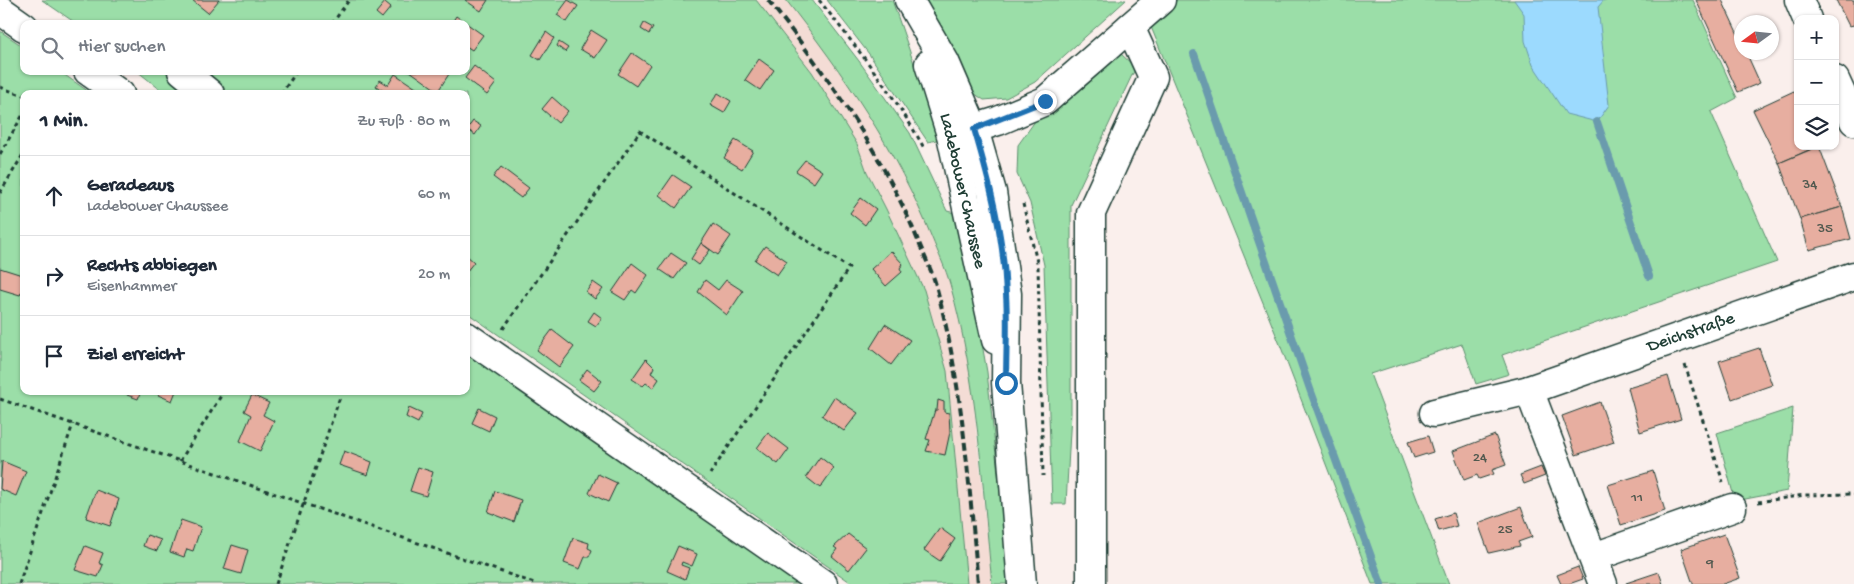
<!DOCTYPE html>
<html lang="de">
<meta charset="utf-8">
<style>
:root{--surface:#fff;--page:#f2f2f3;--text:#1f2937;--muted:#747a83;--line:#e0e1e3}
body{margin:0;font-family:"Gochi Hand",sans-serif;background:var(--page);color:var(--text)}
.controls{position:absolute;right:15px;top:15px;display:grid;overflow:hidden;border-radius:10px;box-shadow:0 1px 4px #0004}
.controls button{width:45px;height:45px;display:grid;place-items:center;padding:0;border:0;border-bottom:1px solid var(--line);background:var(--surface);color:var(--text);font:25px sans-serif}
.compass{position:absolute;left:1734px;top:15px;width:45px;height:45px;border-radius:50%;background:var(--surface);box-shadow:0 1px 4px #0004;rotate:255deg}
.stop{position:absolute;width:15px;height:15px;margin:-11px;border:4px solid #1f6fb2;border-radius:50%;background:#fff}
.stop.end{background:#1f6fb2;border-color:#fff;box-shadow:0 1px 5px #0008}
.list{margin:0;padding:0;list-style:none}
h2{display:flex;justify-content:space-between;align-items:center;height:65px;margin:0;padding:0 20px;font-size:21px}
h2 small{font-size:16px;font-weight:400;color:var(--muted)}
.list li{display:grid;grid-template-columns:32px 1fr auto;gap:15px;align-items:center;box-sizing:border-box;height:80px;padding:0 20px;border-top:1px solid var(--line)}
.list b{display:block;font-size:19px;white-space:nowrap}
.list p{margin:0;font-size:16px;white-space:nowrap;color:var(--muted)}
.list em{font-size:16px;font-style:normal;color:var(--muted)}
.icon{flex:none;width:28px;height:28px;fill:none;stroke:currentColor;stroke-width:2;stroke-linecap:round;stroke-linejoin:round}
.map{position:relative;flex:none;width:1854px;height:584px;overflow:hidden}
.search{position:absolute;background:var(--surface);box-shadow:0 1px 4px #0004;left:20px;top:20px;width:450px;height:55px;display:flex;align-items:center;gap:12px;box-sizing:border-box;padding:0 18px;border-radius:10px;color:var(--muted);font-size:19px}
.panel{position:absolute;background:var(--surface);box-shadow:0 1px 4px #0004;left:20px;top:90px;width:450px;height:305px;border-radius:10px}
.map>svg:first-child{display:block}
</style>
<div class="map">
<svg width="1854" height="584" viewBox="0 0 1854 584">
<rect width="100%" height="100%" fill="#faefec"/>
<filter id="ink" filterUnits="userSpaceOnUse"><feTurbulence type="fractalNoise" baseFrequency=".02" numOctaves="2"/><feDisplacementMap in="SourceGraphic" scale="10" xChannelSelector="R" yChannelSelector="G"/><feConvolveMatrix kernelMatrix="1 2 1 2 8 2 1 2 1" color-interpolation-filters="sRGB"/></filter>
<g filter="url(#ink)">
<path fill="#f4dcd5" d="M756 0H786L832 58 892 152 923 215 950 282 970 367 992 584H967L947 371 924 290 886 209 867 172 857 144 812 72Z"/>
<g fill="#9bdea8" stroke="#5d8e6e">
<path d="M42 0H756L812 72 857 144 867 172 886 209 924 290 947 371 967 584H853L466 312V94H166L137 71H466V24H77Z"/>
<path d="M786 0H812L859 61 910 133 947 211 959 214 987 372 1010 584H992C982 483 978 382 950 284 946 269 938 253 932 238 897 151 844 74 786 0Z"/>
<path d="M827 0H892L940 139 928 142 869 54Z"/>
<path d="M926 0H1126L1035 82 1006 98 984 100 969 90Z"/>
<path d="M1172 0H1693L1737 98 1711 112 1777 262 1502 355 1509 374 1476 384 1462 344 1370 374 1449 584H1372L1279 342 1149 22Z"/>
<path d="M0 31 24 47V71H59L92 94H24V391H466V349L810 584H0Z"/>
<path d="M1119 52 1138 70 1133 73 1071 205V413L1066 504H1052L1044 265 1030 203 1017 174 1018 145 1038 117Z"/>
<path d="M1793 408 1787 491 1735 501 1717 433Z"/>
</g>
<path fill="#9cdafe" stroke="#6a9bad" d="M1514 0H1604L1598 7 1609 105 1597 122 1566 114 1533 65 1525 41 1524 14Z"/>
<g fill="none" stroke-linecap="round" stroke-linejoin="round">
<g stroke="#6a9bad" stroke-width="8">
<path d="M1194 54 1310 389 1381 584"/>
<path d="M1597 122 1649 276"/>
</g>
</g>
<g fill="#e7aea0" stroke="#1f3d34">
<path d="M192 0H219L208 13Z"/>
<path d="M465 0H488L481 11Z"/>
<path d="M568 0 578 6 567 22 557 15Z"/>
<path d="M1696 0H1722L1742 43V52H1746L1760 83 1738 92Z"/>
<path d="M1836 0H1854V25L1849 26Z"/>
<path d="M385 2 391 7 382 18 376 13Z"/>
<path d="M456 16 483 35 472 50 466 46V24H451Z"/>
<path d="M644 23 653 28 649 34 641 29Z"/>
<path d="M591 30 607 40 595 58 580 49Z"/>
<path d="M546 32 554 38 540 60 532 55Z"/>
<path d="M559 42 568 48 565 52 557 46Z"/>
<path d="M632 53 650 65 636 86 618 74Z"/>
<path d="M759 59 774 70 760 90 745 80Z"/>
<path d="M474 66 496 83 487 95 465 78Z"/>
<path d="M410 71H445L449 74 438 91Z"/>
<path d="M395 74 422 92 421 94H388L376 86 380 80 388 85Z"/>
<path d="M1794 91 1798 99V146H1818L1779 163 1753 110Z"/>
<path d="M718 93 731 101 724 113 710 105Z"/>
<path d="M552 97 568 111 558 123 542 109Z"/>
<path d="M473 121 481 126 475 135 467 129Z"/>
<path d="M735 140 753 151 742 169 724 158Z"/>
<path d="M1819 146 1842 207 1800 219 1779 163Z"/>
<path d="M805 160 822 171 814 183 796 171Z"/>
<path d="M501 167 529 188 521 198 493 177Z"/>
<path d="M673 175 691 187 676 208 659 195Z"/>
<path d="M861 198 876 209 865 225 850 213Z"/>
<path d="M1842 207 1851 239 1809 250 1800 219Z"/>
<path d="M713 224 731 236 718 255 701 243Z"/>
<path d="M701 243 710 250 699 265 691 259Z"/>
<path d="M765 246 787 261 777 275 755 260Z"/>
<path d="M891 251 903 264 900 268 902 272 886 286 871 269Z"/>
<path d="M671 253 686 263 674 279 659 269Z"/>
<path d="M466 255 474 262 466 272Z"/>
<path d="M632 263 648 275 636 293 632 290 625 300 612 292Z"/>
<path d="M0 268 22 275 24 288 20 295 0 289Z"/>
<path d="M705 280 718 290 726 280 743 291 727 315 698 292Z"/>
<path d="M593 282 603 289 595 299 586 292Z"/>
<path d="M594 312 602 318 596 326 588 321Z"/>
<path d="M885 324 910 340 891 365 870 348Z"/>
<path d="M552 330 574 347 559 367 537 350Z"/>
<path d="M1759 348 1772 385 1732 399 1719 361Z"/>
<path d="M646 359 654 367 651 373 659 379 653 388 646 383 643 386 632 379Z"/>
<path d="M587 369 602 381 594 391 579 380Z"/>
<path d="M1668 376 1681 419 1640 432 1628 388Z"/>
<path d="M128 391H141L138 399 127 395Z"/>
<path d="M159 391H176L172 401 158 395Z"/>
<path d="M252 395 269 403 263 415 274 421 260 451 240 441 251 415 244 411Z"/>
<path d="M834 397 858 413 844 431 822 416Z"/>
<path d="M938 400 944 402V412L949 413 950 432 945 455 926 451 930 440 926 439 935 410H937Z"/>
<path d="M1600 402 1614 442 1576 455 1562 416Z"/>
<path d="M409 408 422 414 418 423 406 417Z"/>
<path d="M479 408 495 416 489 431 472 423Z"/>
<path d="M768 433 789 449 778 464 757 448Z"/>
<path d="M1495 435 1506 465 1492 470 1494 474 1479 479 1477 475 1464 480 1453 451Z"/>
<path d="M1428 436 1433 452 1414 458 1408 442Z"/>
<path d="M344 451 372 462 368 475 339 465Z"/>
<path d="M820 457 834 468 820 488 806 477Z"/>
<path d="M2 461 26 471 16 496 0 489Z"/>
<path d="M418 467 433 472 426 496 410 491Z"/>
<path d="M1541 467 1545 476 1524 484 1520 475Z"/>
<path d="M1653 471 1665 511 1621 525 1608 485Z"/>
<path d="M598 474 617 483 608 502 589 493Z"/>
<path d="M96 490 119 499 110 526 86 518Z"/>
<path d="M495 491 521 500 514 522 488 512Z"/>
<path d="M1521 507 1532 537 1518 542 1520 546 1489 553 1478 523Z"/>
<path d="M1453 513 1457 526 1439 531 1435 519Z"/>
<path d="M181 520 201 527 193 551 187 549 184 557 170 552Z"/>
<path d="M940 528 955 539 940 561 924 550Z"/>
<path d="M848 534 866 548 849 570 832 556 837 549 834 547Z"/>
<path d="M1724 534 1740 578 1723 584H1693L1681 549Z"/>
<path d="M147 535 161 540 157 551 143 546Z"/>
<path d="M573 538 589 543 588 548 592 550 589 557H585L580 569 564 563Z"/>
<path d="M232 545 248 550 241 574 224 569Z"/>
<path d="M85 546 103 553 99 563 103 565 98 577 75 570Z"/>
<path d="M678 546 697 554 692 566 682 562 681 565 689 568 685 579 667 571Z"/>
<path d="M1578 567 1583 579 1569 584H1561L1557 575Z"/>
<path d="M1659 572 1663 584H1626V583Z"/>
</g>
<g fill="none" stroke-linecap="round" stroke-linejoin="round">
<defs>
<g id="minor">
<path d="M909 0 945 62 974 129 992 192 1007 294 1006 383 1022 584"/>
<path d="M1799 0 1807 19"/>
<path d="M0 10 24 27"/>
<path d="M929 64 951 135 996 340"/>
<path d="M88 71 120 94"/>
<path d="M182 71 210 94"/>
<path d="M1835 80 1854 121"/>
<path d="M957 134 998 121 1045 101 1161 0"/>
<path d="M466 336 823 584"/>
<path d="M1434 413 1529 390"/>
<path d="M1594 557 1732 508"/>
<path d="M1091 584V213L1153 77 1130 27"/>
<path d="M1603 584 1529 390 1854 276"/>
</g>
</defs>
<use href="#minor" stroke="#1f3d34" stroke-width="31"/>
<g stroke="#1f3d34" stroke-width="3" stroke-dasharray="4 4" stroke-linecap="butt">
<path d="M819 0C856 47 895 95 924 148"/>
<path d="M332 24 349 0"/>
<path d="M0 87 24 96"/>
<path d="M281 94 297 71"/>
<path d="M0 154 24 113"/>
<path d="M0 193 24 153"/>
<path d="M1023 204 1038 266 1043 476"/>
<path d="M503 329 640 131 849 268 710 474"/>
<path d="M1685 365 1723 482"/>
<path d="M0 399 537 584"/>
<path d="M180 461 224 391"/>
<path d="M1758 502 1805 495 1854 494"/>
<path d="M19 584 73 424"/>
<path d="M276 584 340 397"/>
</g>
<use href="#minor" stroke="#fff" stroke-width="28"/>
<path stroke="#1f3d34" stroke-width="4" stroke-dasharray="8 4" stroke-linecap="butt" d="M768 0C828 76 883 154 919 243 925 258 933 273 937 289 963 387 969 484 978 584"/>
</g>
</g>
<g fill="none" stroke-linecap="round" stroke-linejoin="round" filter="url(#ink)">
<path stroke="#1f6fb2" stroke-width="6" d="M1006 383C1006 353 1008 324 1006 294 1004 238 990 183 974 129L1045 101"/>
</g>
<g text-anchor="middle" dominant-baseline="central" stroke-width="4" stroke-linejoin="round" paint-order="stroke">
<g font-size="15" fill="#51594f">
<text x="1810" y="185">34</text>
<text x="1825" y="229">35</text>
<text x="1480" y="458">24</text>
<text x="1637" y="498">11</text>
<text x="1505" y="530">25</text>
<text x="1710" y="564">9</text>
</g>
<g font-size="18" fill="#1f3d34" stroke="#fff">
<text transform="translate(962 191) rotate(77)">Ladebower Chaussee</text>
<text transform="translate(1691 333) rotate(-19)">Deichstraße</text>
</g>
</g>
</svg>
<div class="controls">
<button>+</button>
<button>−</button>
<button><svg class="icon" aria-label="layers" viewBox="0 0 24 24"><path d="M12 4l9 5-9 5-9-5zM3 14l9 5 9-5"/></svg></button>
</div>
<svg class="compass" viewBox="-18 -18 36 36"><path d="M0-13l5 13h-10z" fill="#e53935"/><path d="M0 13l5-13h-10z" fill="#747a83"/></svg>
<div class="stop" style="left:1006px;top:383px"></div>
<div class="stop end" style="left:1045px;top:101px"></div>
<div class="search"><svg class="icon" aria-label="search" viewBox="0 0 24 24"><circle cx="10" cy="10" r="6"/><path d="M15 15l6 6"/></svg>Hier suchen</div>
<section class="panel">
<h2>1 Min.<small>Zu Fuß · 80 m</small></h2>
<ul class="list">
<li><svg class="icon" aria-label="ahead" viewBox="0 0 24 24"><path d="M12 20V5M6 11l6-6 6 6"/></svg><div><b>Geradeaus</b><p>Ladebower Chaussee</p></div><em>60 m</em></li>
<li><svg class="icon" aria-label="right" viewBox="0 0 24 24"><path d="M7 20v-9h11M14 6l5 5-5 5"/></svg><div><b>Rechts abbiegen</b><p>Eisenhammer</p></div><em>20 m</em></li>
<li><svg class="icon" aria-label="arrive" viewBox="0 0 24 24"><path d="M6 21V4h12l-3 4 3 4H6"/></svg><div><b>Ziel erreicht</b></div></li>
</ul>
</section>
</div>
